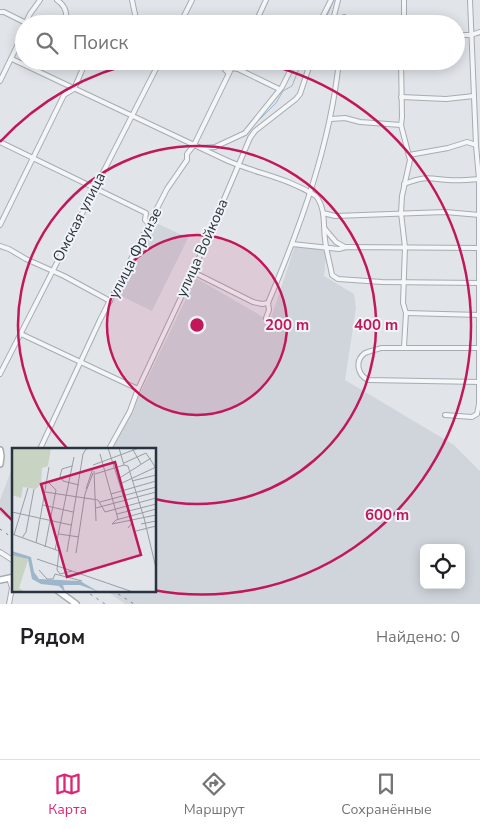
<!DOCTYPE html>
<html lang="ru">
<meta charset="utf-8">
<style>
:root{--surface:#fff;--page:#f6f6f6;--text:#202124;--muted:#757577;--line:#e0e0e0;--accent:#db2777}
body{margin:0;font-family:"Nunito Sans",sans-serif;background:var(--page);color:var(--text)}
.controls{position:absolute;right:15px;bottom:15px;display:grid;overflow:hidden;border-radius:8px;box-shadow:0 2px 12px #0003}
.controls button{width:45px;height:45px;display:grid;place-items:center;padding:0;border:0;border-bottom:1px solid var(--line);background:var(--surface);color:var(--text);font:25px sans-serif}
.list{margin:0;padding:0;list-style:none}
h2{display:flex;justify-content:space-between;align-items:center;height:65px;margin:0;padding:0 20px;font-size:21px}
h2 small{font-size:16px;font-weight:400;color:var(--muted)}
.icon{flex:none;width:28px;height:28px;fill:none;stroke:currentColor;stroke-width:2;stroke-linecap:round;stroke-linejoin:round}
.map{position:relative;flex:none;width:480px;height:604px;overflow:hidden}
.search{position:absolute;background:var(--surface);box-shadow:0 2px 12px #0003;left:15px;right:15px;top:15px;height:55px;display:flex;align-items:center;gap:12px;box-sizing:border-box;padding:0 18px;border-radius:28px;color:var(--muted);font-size:19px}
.sheet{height:155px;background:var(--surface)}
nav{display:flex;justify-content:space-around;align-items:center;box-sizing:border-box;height:70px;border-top:1px solid var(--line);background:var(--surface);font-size:14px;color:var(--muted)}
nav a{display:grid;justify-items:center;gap:2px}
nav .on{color:var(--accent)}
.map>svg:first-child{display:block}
</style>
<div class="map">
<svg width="480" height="604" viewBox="0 0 480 604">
<rect width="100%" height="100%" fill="#e1e5ea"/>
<g fill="#cfd5db" fill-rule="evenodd">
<path d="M154 222 188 238 152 311 119 295Z"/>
<path d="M295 246 327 249 324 276 354 294 356 308 345 380 454 445 480 471V604H125L106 590H155V449H113L196 278 270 321ZM424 548H461V585H424Z"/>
<path d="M14 463V523L0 513V500Z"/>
</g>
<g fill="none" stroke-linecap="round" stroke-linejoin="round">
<g stroke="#9db6c9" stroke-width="1">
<path d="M319 24 326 18 334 0"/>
<path d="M253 126 276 103 283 91 292 86 302 61"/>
</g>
<defs>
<g id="street">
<path d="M57 0C66 6 68 14 65 24"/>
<path d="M132 0 136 19 141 24"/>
<path d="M0 12H4L26 23"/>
<path d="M25 24 30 14 40 0"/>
<path d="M180 24 192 0"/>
<path d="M255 24 266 0"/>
<path d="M315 24 323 16 331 0"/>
<path d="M332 24 338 0"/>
<path d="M343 24 344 17"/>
<path d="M404 24V0"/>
<path d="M456 35H471L480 32"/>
<path d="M12 59 226 160C257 174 286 177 316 196 326 209 323 224 325 239 326 251 330 263 332 275L338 279 382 282 480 283"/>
<path d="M215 61 223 67 228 73"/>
<path d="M401 61 402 117 401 125 410 160 402 196 401 213 405 247 403 303 406 313 404 347"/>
<path d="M231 68 238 69 279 89"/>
<path d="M0 81 24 32"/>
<path d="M401 97 446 99 474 96"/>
<path d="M331 119 345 118 360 122 401 125"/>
<path d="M0 142 146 213 145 220 149 224"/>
<path d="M202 148 215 147 245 133 282 87 295 61"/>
<path d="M409 155 448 148 467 142 476 145"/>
<path d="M404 184C425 176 427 178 448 180 458 181 469 180 480 179"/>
<path d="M323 213 335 216 445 212 480 215"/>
<path d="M0 225 64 95 74 89 83 68 84 61"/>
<path d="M325 229 336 242 345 247"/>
<path d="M292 244 339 249 346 247 480 248"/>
<path d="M0 246 9 249 26 259 64 276 110 301"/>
<path d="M193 272 253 302 262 304 268 303"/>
<path d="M406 313 480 315"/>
<path d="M266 318 269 310 268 303C301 225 330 146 339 61"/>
<path d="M21 334 138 389"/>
<path d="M479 348H381C376 350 369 351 365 353 354 361 358 375 368 380L480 382"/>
<path d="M0 374 160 61"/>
<path d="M445 415 472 417 477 414 479 404V179L476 145 470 0"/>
<path d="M40 449 100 320 149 224 167 189 187 160V154L194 145 235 61"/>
<path d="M109 449 130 411 138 389 193 272 250 138 255 131 296 99 300 94 311 61"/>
<path d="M0 552 14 561"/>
<path d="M9 604 12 588 9 578"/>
</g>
<g id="secondary">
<path d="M0 450 1 456 0 464"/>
<path d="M0 580 14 577"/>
<path d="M57 590 76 604"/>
</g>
</defs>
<use href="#street" stroke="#a6acb4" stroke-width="6"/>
<use href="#secondary" stroke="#a6acb4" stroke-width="8"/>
<use href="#street" stroke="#f4f6f8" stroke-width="4"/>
<use href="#secondary" stroke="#fff" stroke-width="5"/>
<g stroke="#7b8693" stroke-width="1" stroke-dasharray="2.5 5" stroke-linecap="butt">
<path d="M0 529 14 539"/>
<path d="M84 590 105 604"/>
<path d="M112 590 134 604"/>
</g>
</g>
<circle cx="197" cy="325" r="90" fill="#c2185b" fill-opacity=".12"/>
<g fill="none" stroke="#c2185b" stroke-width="2.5">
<circle cx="197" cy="325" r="90"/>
<path d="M67 448A179 179 0 1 1 155 499"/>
<path d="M14 522A269 269 0 0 1 0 508M0 142A269 269 0 0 1 143 61M251 61A269 269 0 0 1 153 590"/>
</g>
<g text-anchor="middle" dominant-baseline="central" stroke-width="4" stroke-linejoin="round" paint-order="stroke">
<g font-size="15" fill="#2a3441" stroke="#f1f4f7">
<text transform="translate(79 217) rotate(-63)">Омская улица</text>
<text transform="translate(202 248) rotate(-66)">улица Войкова</text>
<text transform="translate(135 253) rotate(-63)">улица Фрунзе</text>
</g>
</g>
<g transform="translate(12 448)">
<rect width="144" height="144" fill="#e1e5ea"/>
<path d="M0 0H39L36 18 30 20 29 36 24 41 11 39 9 50 0 47ZM0 107H9L16 112 7 140 13 144H0Z" fill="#c8d3c2"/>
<path d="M0 103 19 109 22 124 27 131 68 133 87 144 68 137H51L53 144 47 138 29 136 20 131 16 111 0 107Z" fill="#9db6c9"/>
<path fill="none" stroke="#989ea6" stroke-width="1" d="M96 0 120 75 116 80M107 0 112 17M120 0 129 16M88 6 106 71M112 15 134 5 144 20M81 17 127 0M112 17 116 18 132 70 144 120M60 18 50 21 48 28 51 33 67 37M82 23 84 73M83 26 112 17M106 31 139 10M120 33 144 27M108 36 144 19M74 41 81 20M33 44 86 52 93 64 144 50M99 46 144 33M88 54 144 39M31 57 61 64M84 60 144 44M0 64 59 77M144 64V61L104 72 100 76 144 67M105 66 144 56M129 76 144 73M124 83 144 78M0 86 47 103 45 122 48 126 60 123 121 144M47 86 67 89M2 87 16 40M10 90 14 84 22 41M24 95 37 19M33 99 44 42 35 33M43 102 62 9M55 104 71 6 74 1 81 0M64 105 73 46 81 25M25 111 60 123M27 122 35 131H41L43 126M43 126 70 133"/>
<path fill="#c2185b" fill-opacity="0.15" stroke="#c2185b" stroke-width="2.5" d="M103 14 129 107 55 129 29 36Z"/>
<rect width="144" height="144" fill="none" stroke="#2a3441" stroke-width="2.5"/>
</g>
<circle cx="197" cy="325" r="8" fill="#c2185b" stroke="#f1f4f7" stroke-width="2.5"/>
<g font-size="15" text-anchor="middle" font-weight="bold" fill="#c2185b" stroke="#f1f4f7" stroke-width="4" stroke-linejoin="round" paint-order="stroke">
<text x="287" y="330">200 m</text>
<text x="376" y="330">400 m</text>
<text x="387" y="520">600 m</text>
</g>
</svg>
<div class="controls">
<button><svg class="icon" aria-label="locate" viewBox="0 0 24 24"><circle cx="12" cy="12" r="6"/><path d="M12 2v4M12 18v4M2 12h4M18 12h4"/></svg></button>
</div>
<div class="search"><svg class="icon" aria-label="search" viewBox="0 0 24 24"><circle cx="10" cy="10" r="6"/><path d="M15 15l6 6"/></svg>Поиск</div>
</div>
<section class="sheet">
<h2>Рядом<small>Найдено: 0</small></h2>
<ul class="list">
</ul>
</section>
<nav>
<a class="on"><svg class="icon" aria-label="map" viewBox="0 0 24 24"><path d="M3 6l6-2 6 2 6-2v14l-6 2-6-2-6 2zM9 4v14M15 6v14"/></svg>Карта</a>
<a><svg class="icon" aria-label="directions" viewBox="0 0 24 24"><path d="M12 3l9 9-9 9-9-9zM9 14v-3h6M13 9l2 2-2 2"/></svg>Маршрут</a>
<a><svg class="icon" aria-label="saved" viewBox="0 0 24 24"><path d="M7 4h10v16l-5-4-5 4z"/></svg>Сохранённые</a>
</nav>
